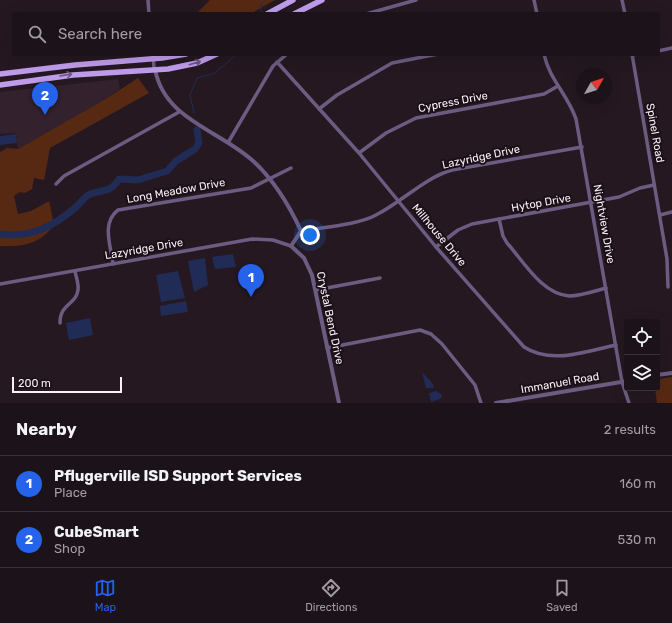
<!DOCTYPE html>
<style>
:root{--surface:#1c1219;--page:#292026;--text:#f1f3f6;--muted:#a09ea2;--line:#3a3238;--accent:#2563eb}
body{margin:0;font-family:Rubik,sans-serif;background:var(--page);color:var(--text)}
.controls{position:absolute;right:12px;bottom:12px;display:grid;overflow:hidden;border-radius:4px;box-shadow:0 4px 16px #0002}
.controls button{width:36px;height:36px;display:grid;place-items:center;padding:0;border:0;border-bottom:1px solid var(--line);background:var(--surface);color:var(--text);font:20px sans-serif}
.compass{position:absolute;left:576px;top:68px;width:36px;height:36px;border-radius:50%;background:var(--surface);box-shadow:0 4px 16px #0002;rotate:51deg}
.scale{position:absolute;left:12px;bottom:10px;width:110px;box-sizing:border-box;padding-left:4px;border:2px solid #faf1f7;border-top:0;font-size:11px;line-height:14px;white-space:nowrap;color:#faf1f7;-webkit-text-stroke:3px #1b0f18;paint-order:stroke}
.you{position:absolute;left:310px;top:235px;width:14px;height:14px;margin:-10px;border:3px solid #fff;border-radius:50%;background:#1a73e8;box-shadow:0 0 0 6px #1a73e833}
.badge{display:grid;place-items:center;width:26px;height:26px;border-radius:50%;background:var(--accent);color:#fff;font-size:13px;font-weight:700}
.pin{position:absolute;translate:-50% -33px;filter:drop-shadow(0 1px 2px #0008)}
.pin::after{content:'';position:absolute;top:21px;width:14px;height:12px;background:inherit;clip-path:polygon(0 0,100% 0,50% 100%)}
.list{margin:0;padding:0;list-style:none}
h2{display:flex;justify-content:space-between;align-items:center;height:52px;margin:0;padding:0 16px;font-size:17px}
h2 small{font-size:13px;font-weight:400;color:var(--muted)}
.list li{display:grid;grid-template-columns:26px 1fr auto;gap:12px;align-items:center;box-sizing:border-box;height:56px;padding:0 16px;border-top:1px solid var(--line)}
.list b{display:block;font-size:15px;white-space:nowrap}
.list p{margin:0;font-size:13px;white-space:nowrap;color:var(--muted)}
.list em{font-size:13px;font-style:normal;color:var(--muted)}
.icon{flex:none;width:22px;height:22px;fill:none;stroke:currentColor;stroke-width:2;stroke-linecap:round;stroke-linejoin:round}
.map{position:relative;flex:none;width:672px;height:403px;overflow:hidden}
.search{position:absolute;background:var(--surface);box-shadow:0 4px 16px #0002;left:12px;right:12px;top:12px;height:44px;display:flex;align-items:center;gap:10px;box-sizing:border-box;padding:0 14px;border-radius:4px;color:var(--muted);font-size:15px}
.sheet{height:164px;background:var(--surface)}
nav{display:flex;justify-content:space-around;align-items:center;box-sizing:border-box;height:56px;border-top:1px solid var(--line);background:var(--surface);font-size:11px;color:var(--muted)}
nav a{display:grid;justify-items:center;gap:2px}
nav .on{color:var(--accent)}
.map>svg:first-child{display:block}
</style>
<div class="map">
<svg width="672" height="403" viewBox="0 0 672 403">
<rect width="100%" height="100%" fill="#251821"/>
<path fill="#33212e" d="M118 79 120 89 109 97 18 149 16 133 0 134V92Z"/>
<g fill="#572913">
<path d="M210 0H275L250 14H200L198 12Z"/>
<path d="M138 78 149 93 50 148 44 180 34 178 32 189 25 193 20 192 14 196 18 214 31 211 49 201 54 225C40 244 23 247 0 246V152L7 148 18 149 109 97Z"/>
<path d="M672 377V403H657L655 388H657V379Z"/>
</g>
<g fill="#202c55">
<path d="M16 134 17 143 0 145V136Z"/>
<path d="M233 254 236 267 215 269 212 257Z"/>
<path d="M205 258 208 285 194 292 188 261Z"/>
<path d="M178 271 185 298 161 302 156 275Z"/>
<path d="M186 301 188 312 161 316 160 306Z"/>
<path d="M90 318 93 335 69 340 66 323Z"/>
<path d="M422 372 433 384 434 388H426Z"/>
<path d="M436 391 441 394 442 398 431 402 429 393Z"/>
</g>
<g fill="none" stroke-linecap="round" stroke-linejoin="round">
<g stroke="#202c55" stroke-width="1">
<path d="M261 14V4L265 0"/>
<path d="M194 113 190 95 197 78 215 73 237 54"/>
</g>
<path stroke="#202c55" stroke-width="7" d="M0 234C31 238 53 227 76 207 80 203 83 199 87 196 97 188 109 196 119 179L138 180 167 171 176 161 195 149 199 143 197 130"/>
<g stroke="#6c5c82" stroke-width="3.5">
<path d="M148 0 149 14"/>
<path d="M534 0 537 14"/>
<path d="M622 0 625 14"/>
<path d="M366 14 416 0"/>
<path d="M658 51 672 48"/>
<path d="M153 54 154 68"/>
<path d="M544 54C549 79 568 95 576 119L622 382 629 403"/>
<path d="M632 54 667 259 668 287"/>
<path d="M632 55 638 54"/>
<path d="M277 62 359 153 436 247 524 347C552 365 586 351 616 345"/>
<path d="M319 109 337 95 392 63 438 54"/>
<path d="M229 141 273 66 287 54"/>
<path d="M359 153 386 133 416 118 544 94 558 86"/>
<path d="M56 184 64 176 179 112"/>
<path d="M660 215 672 212"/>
<path d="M499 219 503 236 507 243C524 262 542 294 569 296 581 296 595 291 606 288"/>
<path d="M301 231C322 227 358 225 376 215 402 202 424 178 452 170L582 147"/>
<path d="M436 247 458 230 472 224 619 197 640 188 654 185"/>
<path d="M113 264C111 246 101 223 118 210L251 188 291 168"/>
<path d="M0 284 252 239 273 240 291 246"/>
<path d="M316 290 380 278"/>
<path d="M60 323C60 303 76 305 78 290 79 284 76 277 75 271"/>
<path d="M327 348 420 330 431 334 442 344 475 385 481 403"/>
</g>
<g stroke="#6c5c82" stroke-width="4">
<path d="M155 69C164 119 217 129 252 160 274 180 289 205 301 231L291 246 304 258 312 275 339 403"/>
<path d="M657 375 672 373"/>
<path d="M496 403 627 381"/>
</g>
<g stroke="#be9cea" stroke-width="5.5">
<path d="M267 14 293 0"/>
<path d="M294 14 322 0"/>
<path d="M0 74 75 65 162 58 186 54"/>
<path d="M0 85 73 75 168 69 197 63 217 54"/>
</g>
</g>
<defs><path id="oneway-shaft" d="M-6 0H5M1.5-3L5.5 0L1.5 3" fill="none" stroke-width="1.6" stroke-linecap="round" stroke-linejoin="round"/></defs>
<g stroke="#6c5681">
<use href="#oneway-shaft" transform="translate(195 63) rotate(-16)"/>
<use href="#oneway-shaft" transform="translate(66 75) rotate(-8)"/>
</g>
<g text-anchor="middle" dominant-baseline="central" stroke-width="4" stroke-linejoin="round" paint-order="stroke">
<g font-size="11" fill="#faf1f7" stroke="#1b0f18">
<text transform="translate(453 102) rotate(-11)">Cypress Drive</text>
<text transform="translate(655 133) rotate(80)">Spinel Road</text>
<text transform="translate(481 157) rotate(-12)">Lazyridge Drive</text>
<text transform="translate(176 191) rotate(-10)">Long Meadow Drive</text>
<text transform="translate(541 203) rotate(-10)">Hytop Drive</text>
<text transform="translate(604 224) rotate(80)">Nightview Drive</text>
<text transform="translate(439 235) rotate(50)">Millhouse Drive</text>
<text transform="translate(144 249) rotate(-10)">Lazyridge Drive</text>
<text transform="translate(330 318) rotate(78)">Crystal Bend Drive</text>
<text transform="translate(560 383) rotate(-10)">Immanuel Road</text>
</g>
</g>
</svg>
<div class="controls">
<button><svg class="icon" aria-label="locate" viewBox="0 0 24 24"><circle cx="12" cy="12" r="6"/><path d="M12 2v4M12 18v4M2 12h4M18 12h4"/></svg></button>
<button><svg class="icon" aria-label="layers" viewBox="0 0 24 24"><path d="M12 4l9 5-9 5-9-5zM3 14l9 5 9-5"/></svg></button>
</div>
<svg class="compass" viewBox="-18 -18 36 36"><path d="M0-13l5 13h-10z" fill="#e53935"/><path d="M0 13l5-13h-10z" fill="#a09ea2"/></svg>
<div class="scale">200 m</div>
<div class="you"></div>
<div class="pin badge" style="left:251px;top:297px">1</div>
<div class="pin badge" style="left:45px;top:115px">2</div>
<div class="search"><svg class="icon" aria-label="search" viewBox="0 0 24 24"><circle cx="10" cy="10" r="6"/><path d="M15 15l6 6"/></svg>Search here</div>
</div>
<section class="sheet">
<h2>Nearby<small>2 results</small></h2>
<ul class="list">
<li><span class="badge">1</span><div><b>Pflugerville ISD Support Services</b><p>Place</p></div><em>160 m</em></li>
<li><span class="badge">2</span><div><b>CubeSmart</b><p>Shop</p></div><em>530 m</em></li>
</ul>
</section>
<nav>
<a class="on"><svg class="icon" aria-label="map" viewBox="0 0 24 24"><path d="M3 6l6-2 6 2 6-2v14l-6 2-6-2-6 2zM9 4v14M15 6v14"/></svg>Map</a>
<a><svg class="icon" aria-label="directions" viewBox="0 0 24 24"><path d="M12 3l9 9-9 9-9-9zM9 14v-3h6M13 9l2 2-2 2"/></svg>Directions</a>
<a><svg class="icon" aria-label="saved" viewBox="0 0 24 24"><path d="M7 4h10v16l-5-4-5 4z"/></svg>Saved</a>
</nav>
